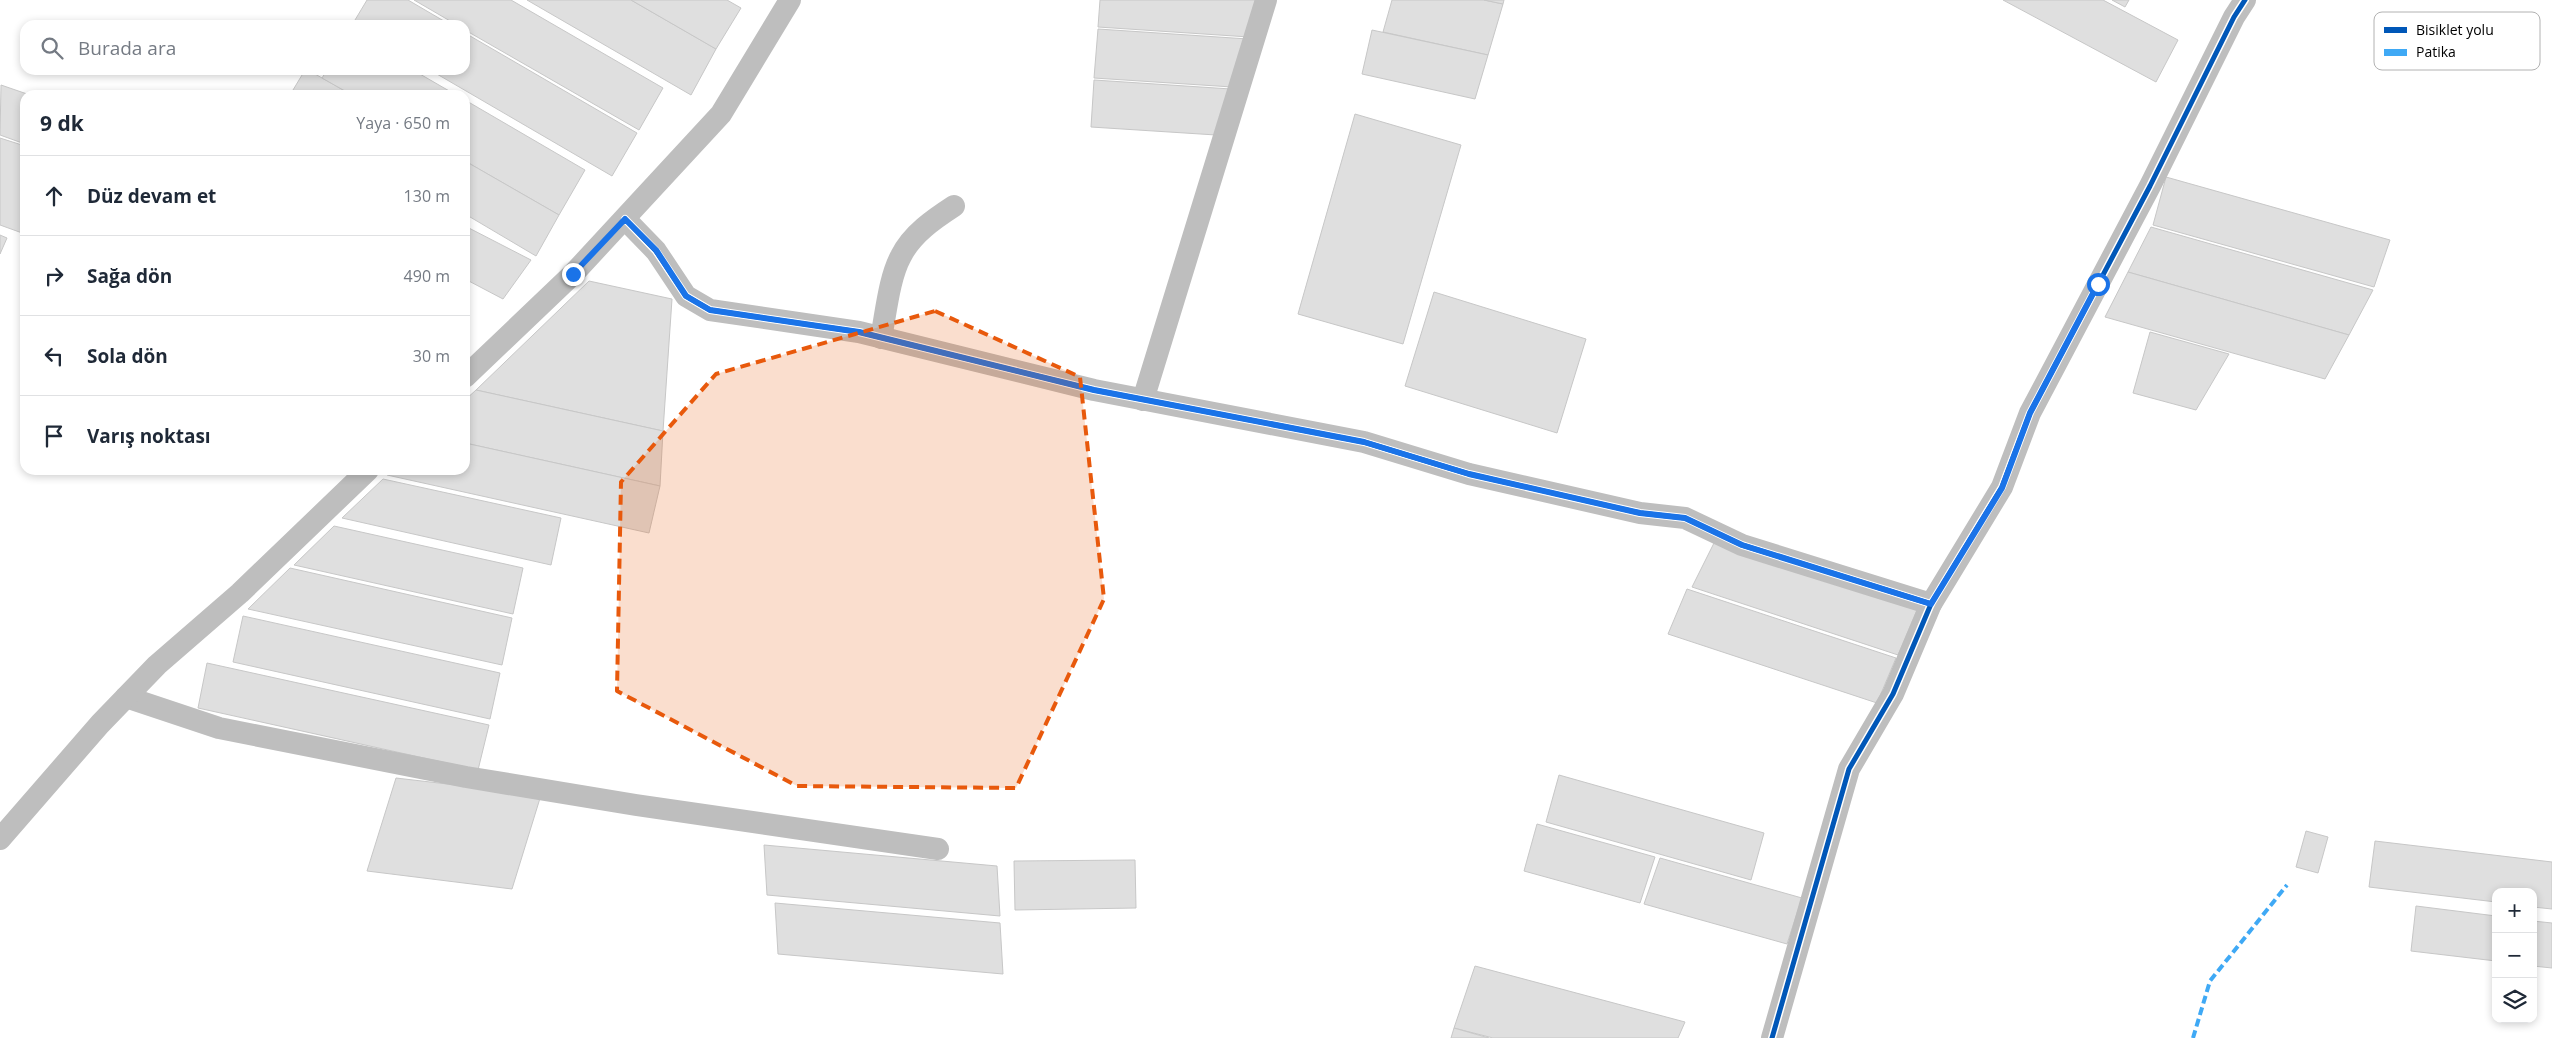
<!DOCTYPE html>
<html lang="tr">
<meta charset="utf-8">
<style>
:root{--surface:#fff;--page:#f2f2f3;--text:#1f2937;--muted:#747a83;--line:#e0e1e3}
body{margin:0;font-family:"Open Sans",sans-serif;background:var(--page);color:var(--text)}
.controls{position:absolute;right:15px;bottom:15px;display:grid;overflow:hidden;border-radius:10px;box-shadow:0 2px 8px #0003}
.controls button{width:45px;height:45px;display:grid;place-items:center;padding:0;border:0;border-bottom:1px solid var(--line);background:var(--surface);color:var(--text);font:25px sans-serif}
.stop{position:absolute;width:15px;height:15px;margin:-11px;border:4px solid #1a73e8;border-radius:50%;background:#fff}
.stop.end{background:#1a73e8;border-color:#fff;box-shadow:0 1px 5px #0008}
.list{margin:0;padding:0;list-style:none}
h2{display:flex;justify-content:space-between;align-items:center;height:65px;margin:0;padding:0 20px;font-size:21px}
h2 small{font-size:16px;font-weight:400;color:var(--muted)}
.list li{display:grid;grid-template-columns:32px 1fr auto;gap:15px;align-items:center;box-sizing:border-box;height:80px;padding:0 20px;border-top:1px solid var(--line)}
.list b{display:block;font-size:19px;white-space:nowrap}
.list em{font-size:16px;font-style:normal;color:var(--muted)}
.icon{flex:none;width:28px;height:28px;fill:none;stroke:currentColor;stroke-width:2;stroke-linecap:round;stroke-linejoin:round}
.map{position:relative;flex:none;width:2552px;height:1038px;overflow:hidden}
.search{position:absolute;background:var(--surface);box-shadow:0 2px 8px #0003;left:20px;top:20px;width:450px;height:55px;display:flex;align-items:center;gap:12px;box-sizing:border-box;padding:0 18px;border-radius:15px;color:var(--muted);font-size:19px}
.panel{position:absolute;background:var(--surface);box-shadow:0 2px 8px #0003;left:20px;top:90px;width:450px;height:385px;border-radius:15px}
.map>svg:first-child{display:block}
</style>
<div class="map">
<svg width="2552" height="1038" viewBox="0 0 2552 1038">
<rect width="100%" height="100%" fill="#fff"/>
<g fill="#dfdfdf" stroke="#c7c7c7">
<path d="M367 0H408L449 24 352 25Z"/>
<path d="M414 0H511L663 88 639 130 465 30V25H457Z"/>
<path d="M527 0H631L716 49 691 95Z"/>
<path d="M631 0H727L741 8 716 49Z"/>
<path d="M1100 0H1261L1249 37 1098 27Z"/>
<path d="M1392 0H1484L1503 4 1488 55 1383 32Z"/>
<path d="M1484 0H1504L1503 4Z"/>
<path d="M2003 0H2103L2178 40 2156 82Z"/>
<path d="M2112 0H2129L2125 7Z"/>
<path d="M1098 29 1248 39 1232 87 1094 78Z"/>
<path d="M1372 30 1488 55 1475 99 1362 74Z"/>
<path d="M465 33 637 133 612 176 430 70H465Z"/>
<path d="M305 70H308L352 95H290Z"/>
<path d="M327 70H413L451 92 449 95H352L322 78Z"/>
<path d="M1094 80 1231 89 1216 135 1091 127Z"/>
<path d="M1 85 30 95H25V144L0 135Z"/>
<path d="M465 100 585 170 559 215 465 161Z"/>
<path d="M1355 114 1461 145 1403 344 1298 314Z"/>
<path d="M0 138 25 146V234L0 225Z"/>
<path d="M465 161 559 215 536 256 465 214Z"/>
<path d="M2166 177 2390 240 2374 287 2153 225Z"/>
<path d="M465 226 531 260 503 299 465 279Z"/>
<path d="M2151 227 2373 290 2349 335 2128 272Z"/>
<path d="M0 235 7 238 0 254Z"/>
<path d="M2128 272 2349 335 2325 379 2105 317Z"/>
<path d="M589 281 672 299 663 431 476 390Z"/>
<path d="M1434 292 1586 339 1557 433 1405 386Z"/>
<path d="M2150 332 2229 354 2196 410 2133 393Z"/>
<path d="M476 390 663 431 660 486 465 443V400Z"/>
<path d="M465 443 660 486 649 533 387 475 392 470H465Z"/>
<path d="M383 479 561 518 551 565 342 518Z"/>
<path d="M334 526 523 568 513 614 294 565Z"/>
<path d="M1714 543 1917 610 1898 655 1692 587Z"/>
<path d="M290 568 512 618 502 665 248 609Z"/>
<path d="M1687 589 1896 658 1877 703 1668 634Z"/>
<path d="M243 616 500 673 490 719 233 662Z"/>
<path d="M207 663 489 725 478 770 198 708Z"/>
<path d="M1559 775 1764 833 1751 880 1546 822Z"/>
<path d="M396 778 541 795 512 889 367 871Z"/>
<path d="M1537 824 1655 857 1640 903 1524 871Z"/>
<path d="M2306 831 2328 837 2318 873 2296 867Z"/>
<path d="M2375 841 2552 862V909L2533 907V892H2496V902L2369 887Z"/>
<path d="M764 845 997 866 1000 916 767 895Z"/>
<path d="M1660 858 1802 898 1787 944 1644 904Z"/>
<path d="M1135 860 1136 908 1015 910 1014 861Z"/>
<path d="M775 903 1000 923 1003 974 778 954Z"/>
<path d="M2416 906 2496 916V961L2411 951Z"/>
<path d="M2533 921 2552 923V968L2533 966Z"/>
<path d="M1475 966 1685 1022 1678 1038H1493L1454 1028Z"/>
<path d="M1454 1028 1489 1038H1451Z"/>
</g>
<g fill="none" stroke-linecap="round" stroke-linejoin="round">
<g stroke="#bebebe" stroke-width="22">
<path d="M625 219 656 251 686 296 710 310 859 332 1094 390 1364 442 1469 474 1640 513 1685 518 1742 545 1931 604"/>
<path d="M881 338C886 313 889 278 901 256 912 234 934 219 954 206"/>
<path d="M465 377 573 274 721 114 790 0"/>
<path d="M1143 400 1266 0"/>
<path d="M126 697 219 728 466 777 636 805 938 849"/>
<path d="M0 839 100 724 157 665 240 593 368 470"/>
<path d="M1772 1038 1849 769 1893 694 1931 604 2002 487 2030 413 2150 186 2234 17 2245 0"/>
</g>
<path stroke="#3fa9f5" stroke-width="4" stroke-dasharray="8 4" stroke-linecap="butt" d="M2193 1038 2210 981 2287 885"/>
<defs>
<g id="cycleway">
<path d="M625 219 656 251 686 296 710 310 859 332 1094 390 1364 442 1469 474 1640 513 1685 518 1742 545 1931 604"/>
<path d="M1772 1038 1849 769 1893 694 1931 604 2002 487 2030 413 2150 186 2234 17 2245 0"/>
</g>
</defs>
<use href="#cycleway" stroke="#fff" stroke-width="8"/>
<use href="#cycleway" stroke="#0057b8" stroke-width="5"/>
</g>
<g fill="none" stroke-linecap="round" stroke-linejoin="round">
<path stroke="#1a73e8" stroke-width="6" d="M573 274 625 219 656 250 686 296 710 310 859 332 1094 390 1364 442 1469 474 1640 513 1685 518 1742 545 1931 604 2002 488 2030 413 2098 284"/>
</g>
<path fill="#e8590c" fill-opacity="0.2" stroke="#e8590c" stroke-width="4" stroke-dasharray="10 6" stroke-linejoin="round" d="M935 311 1080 377 1104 599 1016 788 797 786 617 691 621 482 716 374Z"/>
<rect x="2374" y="12" width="166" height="58" rx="8" fill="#fff" stroke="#b2b2b2" stroke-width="1"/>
<rect x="2384" y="27" width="23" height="6" fill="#0057b8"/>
<rect x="2384" y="49" width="23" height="7" fill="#3fa9f5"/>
<g font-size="14" fill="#000">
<text x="2416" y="35">Bisiklet yolu</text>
<text x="2416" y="57">Patika</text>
</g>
</svg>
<div class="controls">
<button>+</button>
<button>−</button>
<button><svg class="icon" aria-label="layers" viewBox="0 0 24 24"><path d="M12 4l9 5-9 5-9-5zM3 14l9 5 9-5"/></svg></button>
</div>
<div class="stop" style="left:2098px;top:284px"></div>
<div class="stop end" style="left:573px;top:274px"></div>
<div class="search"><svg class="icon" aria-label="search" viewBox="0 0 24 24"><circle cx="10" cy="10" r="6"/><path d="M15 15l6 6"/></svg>Burada ara</div>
<section class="panel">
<h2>9 dk<small>Yaya · 650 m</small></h2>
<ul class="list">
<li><svg class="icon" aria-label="ahead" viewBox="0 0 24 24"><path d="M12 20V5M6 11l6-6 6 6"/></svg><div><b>Düz devam et</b></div><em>130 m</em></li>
<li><svg class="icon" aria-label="right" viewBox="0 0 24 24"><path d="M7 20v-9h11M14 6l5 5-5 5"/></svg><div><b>Sağa dön</b></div><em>490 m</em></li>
<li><svg class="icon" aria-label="left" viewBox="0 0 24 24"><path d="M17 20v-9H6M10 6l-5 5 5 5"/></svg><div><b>Sola dön</b></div><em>30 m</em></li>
<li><svg class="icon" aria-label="arrive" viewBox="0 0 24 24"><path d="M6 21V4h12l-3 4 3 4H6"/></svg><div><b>Varış noktası</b></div></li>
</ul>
</section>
</div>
